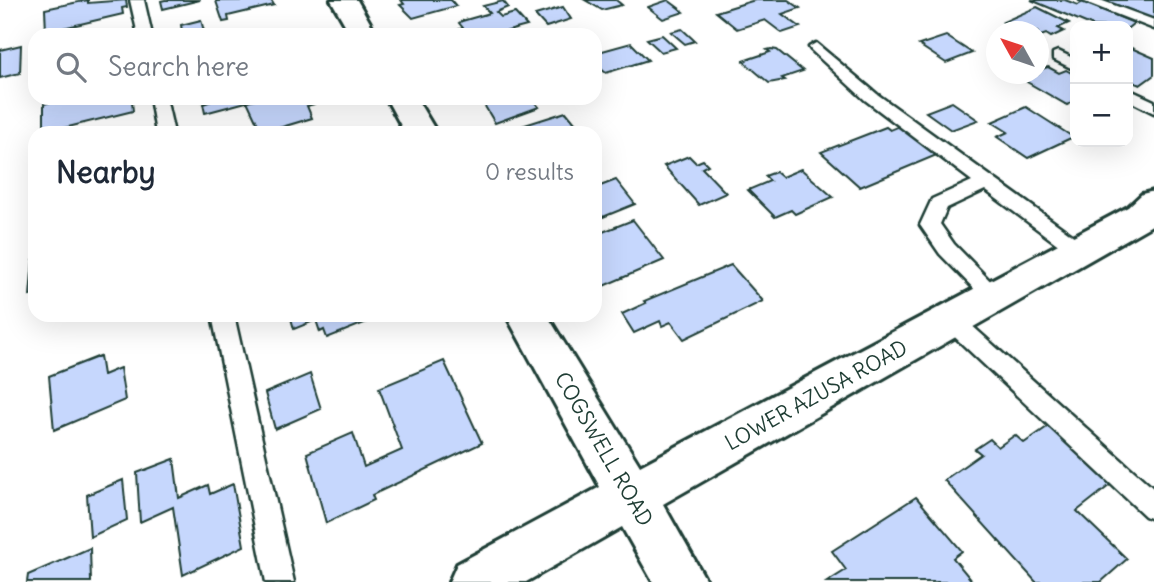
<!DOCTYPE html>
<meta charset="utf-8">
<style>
:root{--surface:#fff;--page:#f6f6f7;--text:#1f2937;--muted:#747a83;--line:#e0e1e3}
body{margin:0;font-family:Delius,sans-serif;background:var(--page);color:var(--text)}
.controls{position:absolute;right:21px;top:21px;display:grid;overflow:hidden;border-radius:14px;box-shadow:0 7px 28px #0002}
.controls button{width:63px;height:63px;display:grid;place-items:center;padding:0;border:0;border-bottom:2px solid var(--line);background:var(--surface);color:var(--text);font:35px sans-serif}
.compass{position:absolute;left:986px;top:21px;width:63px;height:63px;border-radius:50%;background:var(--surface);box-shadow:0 7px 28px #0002;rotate:310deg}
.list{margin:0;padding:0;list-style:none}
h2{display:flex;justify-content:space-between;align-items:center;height:91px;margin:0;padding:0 28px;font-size:30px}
h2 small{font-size:23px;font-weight:400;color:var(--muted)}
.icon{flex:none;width:38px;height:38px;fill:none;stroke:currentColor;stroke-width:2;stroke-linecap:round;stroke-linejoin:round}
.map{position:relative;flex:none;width:1154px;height:582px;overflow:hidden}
.search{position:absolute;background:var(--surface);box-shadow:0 7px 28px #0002;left:28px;top:28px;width:574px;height:77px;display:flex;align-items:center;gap:18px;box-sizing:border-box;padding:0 24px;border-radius:21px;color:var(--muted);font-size:26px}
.panel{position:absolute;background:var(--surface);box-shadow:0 7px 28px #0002;left:28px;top:126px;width:574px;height:196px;border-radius:21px}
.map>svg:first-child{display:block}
</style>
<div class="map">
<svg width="1154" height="582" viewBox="0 0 1154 582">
<rect width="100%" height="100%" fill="#fff"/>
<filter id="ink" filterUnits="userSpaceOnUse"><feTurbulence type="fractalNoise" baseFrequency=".0143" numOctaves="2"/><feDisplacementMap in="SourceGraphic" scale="14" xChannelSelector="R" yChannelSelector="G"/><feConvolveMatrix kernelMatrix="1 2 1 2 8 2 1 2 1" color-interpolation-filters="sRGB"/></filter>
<g filter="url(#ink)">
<g fill="#c6d7fd" stroke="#1f3d34" stroke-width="2">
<path d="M88 0V3L126 0 127 7 122 8 123 14 46 32 45 9Z"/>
<path d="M165 0H200L163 9 161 1Z"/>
<path d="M271 0 274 5 228 16 229 21 223 22 216 1Z"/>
<path d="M401 0H451L456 6 413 18 400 5 404 4Z"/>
<path d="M585 0H616L622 5 602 10Z"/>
<path d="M668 0 684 12 663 19 648 7Z"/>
<path d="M755 0H788L800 8 782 14 800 27 782 33 765 20 737 29 716 12Z"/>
<path d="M1031 0H1065L1078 5 1083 2 1134 23 1128 28 1093 26Z"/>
<path d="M1107 0H1154V23L1103 4Z"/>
<path d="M503 1 508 7 496 12 501 17 515 13 527 26 493 35H465L460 29 463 28 459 23 462 21 490 13 483 6Z"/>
<path d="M563 7 571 19 546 27 535 15Z"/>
<path d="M1037 7 1069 23 1058 28 1064 31 1051 37 1046 34 1038 37V32H1021L1003 22Z"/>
<path d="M201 20 205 35H175L182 31 181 25Z"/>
<path d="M682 29 695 41 685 44 671 32Z"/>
<path d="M662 35 676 48 661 52 647 39Z"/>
<path d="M946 36 972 53 946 63 919 45Z"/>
<path d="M631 43 648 60 606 73 595 64V53Z"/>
<path d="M21 45 20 73 0 78V50Z"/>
<path d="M1129 47 1154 58V75L1140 85 1128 80Z"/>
<path d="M771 49 777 50 803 71 782 78 785 80 769 83 743 61 770 52 767 50Z"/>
<path d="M1048 67 1059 73 1066 70 1075 75V101L1067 105 1020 78 1038 74V70Z"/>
<path d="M64 98H140V100L132 102 133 111 44 133V104Z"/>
<path d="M220 98H245L246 102 205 113 203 104Z"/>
<path d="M259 98H312L314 104 307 106 312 118 262 133 247 101Z"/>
<path d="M480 98H515L519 103 532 99 539 107 495 123Z"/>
<path d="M952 102 978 120 951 130 926 112Z"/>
<path d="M1026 107 1073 137 1028 158 997 137 1008 132 992 122Z"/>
<path d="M566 112 580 129 568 133H514L512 129Z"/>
<path d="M902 125 939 154 860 187 821 152 886 127 890 130Z"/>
<path d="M689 156 696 163 703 160 708 165 702 168 726 193 699 205 664 166Z"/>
<path d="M801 169 833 197 795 214 791 210 775 217 748 190 770 181 765 176 776 172 782 177Z"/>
<path d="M616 180 635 204 603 217 595 207V188Z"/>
<path d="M633 220 664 260 601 287 595 278V235Z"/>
<path d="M35 259V295L30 296 33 260Z"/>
<path d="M731 265 763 301 684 339 671 322 662 326 660 321 634 333 622 314 646 303 644 301Z"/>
<path d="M290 315H364L367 322 327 338 324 330 320 332 316 320 294 329Z"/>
<path d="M100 356 103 375 120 368 125 400 54 430 49 376Z"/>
<path d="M444 361 482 443 372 495 374 500 326 523 307 453 353 433 364 467 402 450 379 388Z"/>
<path d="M310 374 321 409 275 429 265 393Z"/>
<path d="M1050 425 1114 482 1077 511 1127 559 1101 582H1036L944 480 981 454 975 449 990 439 998 447 1015 435 1024 443Z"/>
<path d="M174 459 179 498 208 485 210 494 233 484 244 546 183 575 173 507 140 522 137 473Z"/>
<path d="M123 480 127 520 90 537 87 495Z"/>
<path d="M916 497 962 551 953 558 973 582H827L846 570 832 551Z"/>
<path d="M90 548 91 582H27L28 575Z"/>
</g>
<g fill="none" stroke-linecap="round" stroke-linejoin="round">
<defs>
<g id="lane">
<path d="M130 0H144L152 35H138Z"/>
<path d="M1080 0H1100L1154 20V29Z"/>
<path d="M816 43 877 94 1086 245 1089 250 1086 255H1072L985 190 947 208 940 224 954 244 1006 297 1002 303 995 306 988 303 940 254 920 225 932 199 972 181 865 100 811 50 809 47Z"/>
<path d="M1058 51 1075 59V70L1053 59V53Z"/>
<path d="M1128 89 1154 101V113L1128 100Z"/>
<path d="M150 98H166L174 133H156Z"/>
<path d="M951 311 959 314 1154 489V520L1145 516 943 326 940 320 943 314Z"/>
<path d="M212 315H234L294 582H266Z"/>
</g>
<g id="secondary">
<path d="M331 0H357L377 35H351Z"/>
<path d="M386 98H416L437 133H405Z"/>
<path d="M1154 191 1152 225 663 504 707 582H653L622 527 526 582H449L457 564 600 487 506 315H547L640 466 1128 207 1142 194Z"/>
</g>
</defs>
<use href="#lane" stroke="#1f3d34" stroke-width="5"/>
<use href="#secondary" stroke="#1f3d34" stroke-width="6"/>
<use href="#lane" fill="#fff" fill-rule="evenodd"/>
<use href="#secondary" fill="#fff" fill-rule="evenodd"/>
</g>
</g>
<g text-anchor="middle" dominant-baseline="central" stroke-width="7" stroke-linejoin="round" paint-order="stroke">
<g font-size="21" fill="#1f3d34" stroke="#fff">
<text transform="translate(816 395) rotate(-29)">LOWER AZUSA ROAD</text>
<text transform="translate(604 449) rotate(60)">COGSWELL ROAD</text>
</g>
</g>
</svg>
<div class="controls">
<button>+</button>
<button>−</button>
</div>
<svg class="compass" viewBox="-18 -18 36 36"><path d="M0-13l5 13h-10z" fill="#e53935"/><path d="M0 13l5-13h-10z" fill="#747a83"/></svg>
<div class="search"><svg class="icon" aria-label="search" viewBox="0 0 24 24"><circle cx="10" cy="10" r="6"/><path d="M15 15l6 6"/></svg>Search here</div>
<section class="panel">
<h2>Nearby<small>0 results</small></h2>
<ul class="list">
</ul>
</section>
</div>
